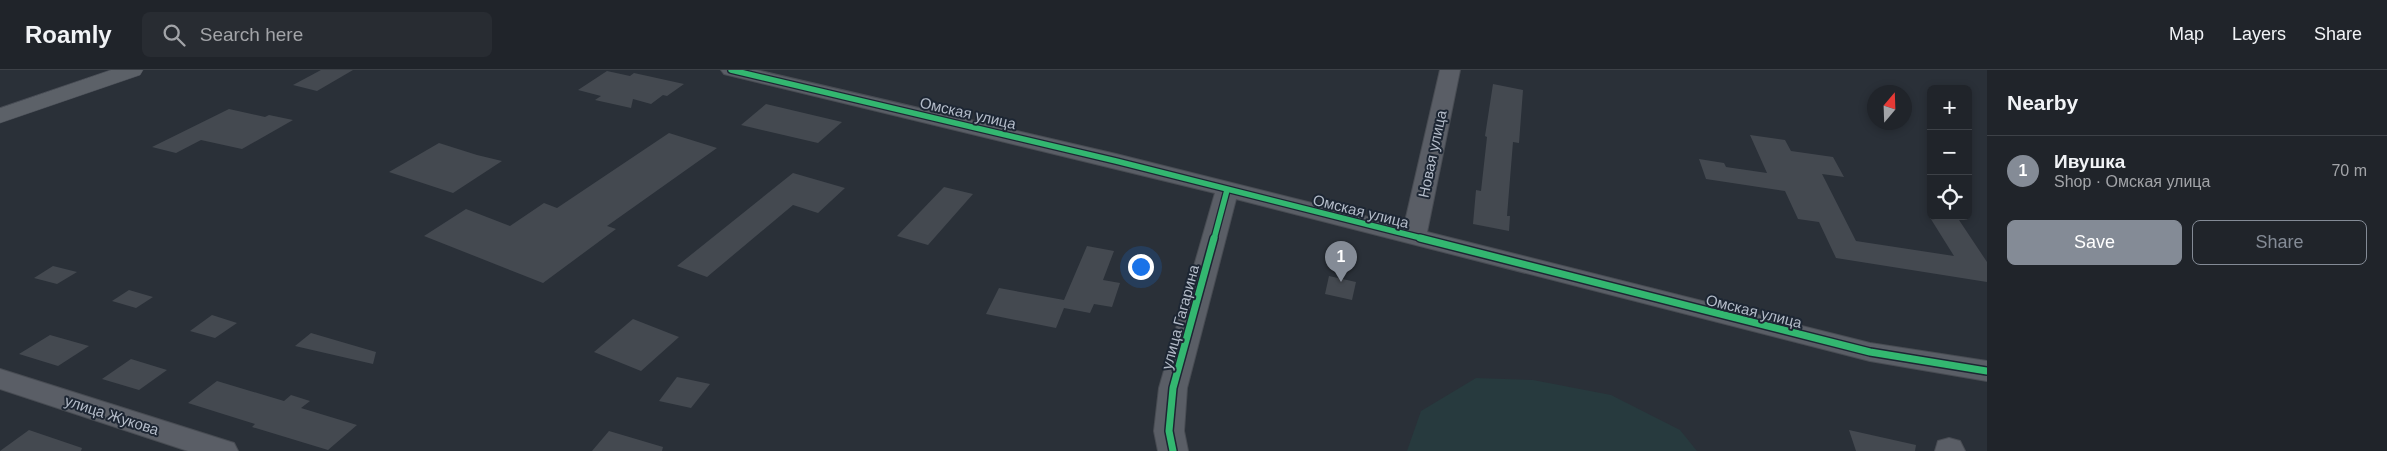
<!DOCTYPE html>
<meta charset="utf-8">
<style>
:root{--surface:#20242a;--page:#282c32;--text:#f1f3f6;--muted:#a2a4a8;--line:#3d4147;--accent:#848b96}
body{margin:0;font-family:Helvetica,sans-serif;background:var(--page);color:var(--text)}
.controls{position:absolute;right:15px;top:15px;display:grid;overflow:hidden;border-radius:8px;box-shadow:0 2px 8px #0003}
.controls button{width:45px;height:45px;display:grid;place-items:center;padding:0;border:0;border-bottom:1px solid var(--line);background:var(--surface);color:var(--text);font:25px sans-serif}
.compass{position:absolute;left:1867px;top:15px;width:45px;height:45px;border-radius:50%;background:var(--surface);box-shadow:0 2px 8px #0003;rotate:19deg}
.you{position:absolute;left:1140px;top:196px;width:18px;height:18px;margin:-12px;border:4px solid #fff;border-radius:50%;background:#1a73e8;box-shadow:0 0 0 8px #1a73e833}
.badge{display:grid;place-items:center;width:32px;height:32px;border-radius:50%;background:var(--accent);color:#fff;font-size:16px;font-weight:700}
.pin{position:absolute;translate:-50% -41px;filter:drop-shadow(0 1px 2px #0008)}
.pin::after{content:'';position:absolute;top:26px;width:18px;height:15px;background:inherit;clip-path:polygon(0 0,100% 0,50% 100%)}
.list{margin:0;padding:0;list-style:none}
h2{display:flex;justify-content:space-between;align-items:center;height:65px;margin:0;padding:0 20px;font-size:21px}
h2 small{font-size:16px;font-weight:400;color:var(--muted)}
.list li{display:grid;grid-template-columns:32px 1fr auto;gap:15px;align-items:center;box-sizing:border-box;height:70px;padding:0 20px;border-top:1px solid var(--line)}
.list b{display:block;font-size:19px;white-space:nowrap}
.list p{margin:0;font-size:16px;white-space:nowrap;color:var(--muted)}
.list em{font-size:16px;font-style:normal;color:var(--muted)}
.actions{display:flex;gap:10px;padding:15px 20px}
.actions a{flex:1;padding:11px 0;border:1px solid var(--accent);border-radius:8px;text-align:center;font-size:18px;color:var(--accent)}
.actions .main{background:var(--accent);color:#fff}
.icon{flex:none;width:28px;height:28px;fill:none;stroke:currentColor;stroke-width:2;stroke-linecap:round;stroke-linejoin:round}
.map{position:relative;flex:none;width:1987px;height:381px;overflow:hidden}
header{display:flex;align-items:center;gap:30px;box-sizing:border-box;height:70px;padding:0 25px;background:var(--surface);border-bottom:1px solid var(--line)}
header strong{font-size:24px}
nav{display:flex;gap:28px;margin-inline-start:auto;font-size:18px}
.search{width:350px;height:45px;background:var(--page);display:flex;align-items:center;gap:12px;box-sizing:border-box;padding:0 18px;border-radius:8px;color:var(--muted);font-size:19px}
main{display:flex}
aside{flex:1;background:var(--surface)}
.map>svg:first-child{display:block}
</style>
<header>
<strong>Roamly</strong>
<div class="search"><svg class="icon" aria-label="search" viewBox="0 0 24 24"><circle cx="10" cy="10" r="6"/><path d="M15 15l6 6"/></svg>Search here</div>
<nav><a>Map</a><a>Layers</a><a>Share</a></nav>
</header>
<main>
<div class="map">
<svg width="1987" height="381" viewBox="0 0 1987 381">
<rect width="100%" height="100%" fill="#2a3038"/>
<path fill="#273a3e" d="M1476 308 1533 310 1611 325 1680 360 1697 381H1407L1421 341Z"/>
<g fill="#444950">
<path d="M321 0H353L317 21 293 15Z"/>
<path d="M607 1 630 6 634 3 684 14 667 26 663 25 651 34 633 29 631 38 595 30 601 26 578 20Z"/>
<path d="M1493 14 1523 20 1519 73 1513 72 1507 146H1510L1509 161 1473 154 1476 120 1481 121 1487 67 1485 66Z"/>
<path d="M766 34 842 52 818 73 741 55Z"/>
<path d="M229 39 265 47 269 45 293 50 242 79 201 70 176 83 152 77Z"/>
<path d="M669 63 717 78 607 156 616 159 543 213 424 166 466 139 510 156 544 133 557 138Z"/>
<path d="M1750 65 1785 70 1791 81 1833 87 1844 107 1822 104 1856 171 1954 186 1929 146 1957 147 1987 192V212L1836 188 1819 152 1798 149 1785 121 1706 109 1699 89 1724 93 1726 97 1767 103Z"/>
<path d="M439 73 477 85 502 91 453 123 389 102Z"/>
<path d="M793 103 845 118 818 143 793 135 707 207 677 196Z"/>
<path d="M944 117 973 124 928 175 897 166Z"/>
<path d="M1087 176 1114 181 1103 210 1120 213 1112 237 1094 234 1090 243 1064 238 1056 258 986 244 999 218 1064 230Z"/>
<path d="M53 196 77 202 57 214 34 208Z"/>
<path d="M1329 206 1356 212 1352 230 1325 224Z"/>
<path d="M129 220 153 227 136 238 112 231Z"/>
<path d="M212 245 237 253 215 268 190 261Z"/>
<path d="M633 249 679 267 641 301 594 282Z"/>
<path d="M311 263 376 282 373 294 295 276Z"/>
<path d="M50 265 89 276 58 296 19 284Z"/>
<path d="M131 289 167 300 139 320 102 309Z"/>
<path d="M677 307 710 314 691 338 659 331Z"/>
<path d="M217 311 284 331 291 325 310 331 301 338 357 355 328 380 252 357 255 354 188 333Z"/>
<path d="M29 360 82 378 81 381H0Z"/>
<path d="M1849 360 1916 375 1915 381H1856Z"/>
<path d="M609 361 663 377 662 381H592Z"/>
</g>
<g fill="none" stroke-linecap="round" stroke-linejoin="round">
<defs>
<g id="minor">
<path d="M721 0H756L1116 84 1404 156 1440 0H1460L1427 162 1870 273 1987 291V311L1870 291 1236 129 1187 318 1184 361 1188 381H1158L1154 361 1159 318 1215 123 724 4Z"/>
<path d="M0 299 234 373 238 381H188L0 319Z"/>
<path d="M1949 368 1960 371 1965 381H1935L1938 371Z"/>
</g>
<path id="major" d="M111 0H143L140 5 0 53V38Z"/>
</defs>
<use href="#minor" stroke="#484c53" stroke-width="2"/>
<use href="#major" stroke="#484c55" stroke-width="1"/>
<use href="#minor" fill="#5a5e66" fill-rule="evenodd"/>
<use href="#major" fill="#5c6168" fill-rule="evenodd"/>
<defs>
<g id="cycleway-far1">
<path d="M731 0 1116 91 1425 169"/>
<path d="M1214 169 1227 120"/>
</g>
<g id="cycleway">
<path d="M1420 168 1870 282 1987 301"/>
<path d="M1173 381 1169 361 1173 318 1214 168"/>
</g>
</defs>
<use href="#cycleway-far1" stroke="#1d2633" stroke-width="8"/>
<use href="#cycleway" stroke="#1d2633" stroke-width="10"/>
<use href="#cycleway-far1" stroke="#33b770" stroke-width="5.5"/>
<use href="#cycleway" stroke="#33b770" stroke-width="7"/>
</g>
<g text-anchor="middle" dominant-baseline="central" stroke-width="4" stroke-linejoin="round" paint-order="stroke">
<g font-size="15" fill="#b4bcc9" stroke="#1d2633">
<text transform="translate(968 43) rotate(13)">Омская улица</text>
<text transform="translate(1432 84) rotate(-78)">Новая улица</text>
<text transform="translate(1361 141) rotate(14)">Омская улица</text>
<text transform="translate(1754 241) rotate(14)">Омская улица</text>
<text transform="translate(1180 247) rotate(-75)">улица Гагарина</text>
<text transform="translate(112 345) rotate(18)">улица Жукова</text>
</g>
</g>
</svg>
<div class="controls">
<button>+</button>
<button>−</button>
<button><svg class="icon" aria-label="locate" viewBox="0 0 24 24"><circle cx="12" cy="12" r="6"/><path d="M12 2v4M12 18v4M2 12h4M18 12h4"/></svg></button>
</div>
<svg class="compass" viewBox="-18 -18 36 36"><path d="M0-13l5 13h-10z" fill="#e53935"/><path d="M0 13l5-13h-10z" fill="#a2a4a8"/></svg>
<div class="you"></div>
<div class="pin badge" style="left:1341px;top:212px">1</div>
</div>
<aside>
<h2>Nearby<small></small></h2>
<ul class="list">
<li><span class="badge">1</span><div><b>Ивушка</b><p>Shop · Омская улица</p></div><em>70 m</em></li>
</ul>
<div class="actions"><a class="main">Save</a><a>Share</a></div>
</aside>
</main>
